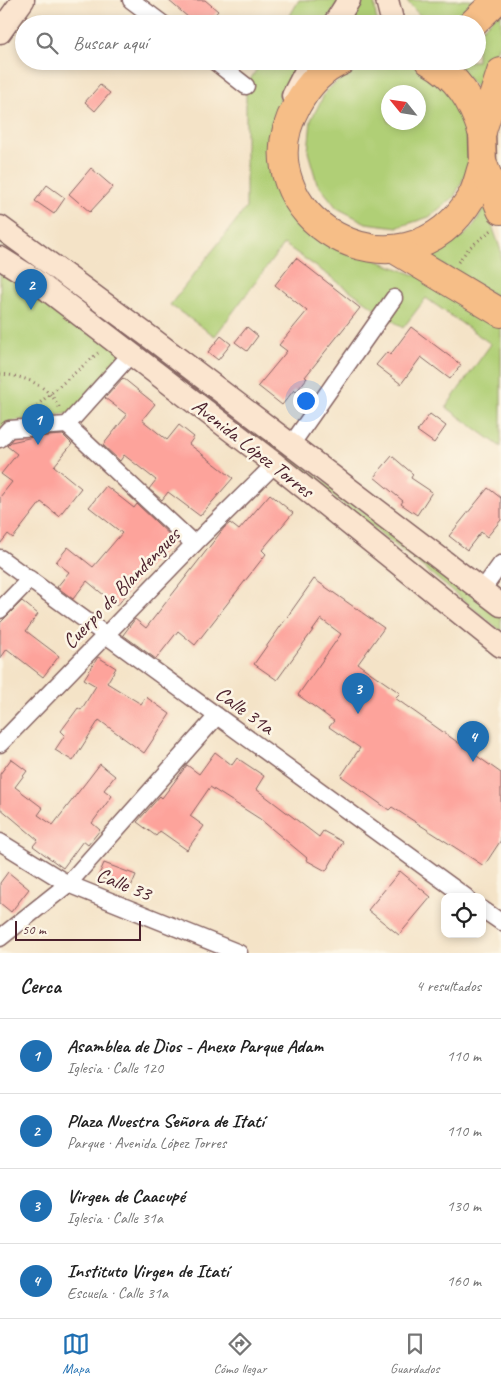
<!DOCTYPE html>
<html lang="es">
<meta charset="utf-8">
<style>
:root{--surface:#fff;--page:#f6f6f6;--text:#222;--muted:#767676;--line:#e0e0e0;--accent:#1f6fb2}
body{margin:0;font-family:Caveat,sans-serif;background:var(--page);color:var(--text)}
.controls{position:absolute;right:15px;bottom:15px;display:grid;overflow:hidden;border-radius:10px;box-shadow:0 2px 8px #0003}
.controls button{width:45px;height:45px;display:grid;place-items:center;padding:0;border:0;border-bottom:1px solid var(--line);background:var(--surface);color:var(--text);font:25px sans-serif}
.compass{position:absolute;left:381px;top:85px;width:45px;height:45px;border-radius:50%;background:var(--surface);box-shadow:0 2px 8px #0003;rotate:300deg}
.scale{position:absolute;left:15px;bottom:12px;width:126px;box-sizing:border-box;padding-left:5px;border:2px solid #4a1f2b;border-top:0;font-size:14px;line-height:18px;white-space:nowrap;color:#4a1f2b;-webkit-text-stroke:4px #fcf5e5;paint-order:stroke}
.you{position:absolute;left:305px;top:400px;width:18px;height:18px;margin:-12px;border:4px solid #fff;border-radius:50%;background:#1a73e8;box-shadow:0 0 0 8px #1a73e833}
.badge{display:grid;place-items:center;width:32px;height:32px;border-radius:50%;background:var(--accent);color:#fff;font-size:16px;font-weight:700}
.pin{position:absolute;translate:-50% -41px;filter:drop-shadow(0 1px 2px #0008)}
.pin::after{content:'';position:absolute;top:26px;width:18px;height:15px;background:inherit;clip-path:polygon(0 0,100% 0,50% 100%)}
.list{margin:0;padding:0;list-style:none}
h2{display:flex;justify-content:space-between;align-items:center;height:65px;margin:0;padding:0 20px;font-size:21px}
h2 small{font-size:16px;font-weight:400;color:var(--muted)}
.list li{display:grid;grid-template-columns:32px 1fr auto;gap:15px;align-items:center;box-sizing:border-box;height:75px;padding:0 20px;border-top:1px solid var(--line)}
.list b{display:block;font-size:19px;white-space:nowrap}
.list p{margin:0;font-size:16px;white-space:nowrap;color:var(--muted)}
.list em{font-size:16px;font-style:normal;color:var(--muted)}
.icon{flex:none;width:28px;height:28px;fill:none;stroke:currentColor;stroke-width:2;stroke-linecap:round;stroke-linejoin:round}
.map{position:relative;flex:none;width:501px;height:953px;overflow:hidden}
.search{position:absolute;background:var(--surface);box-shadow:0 2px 8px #0003;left:15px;right:15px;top:15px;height:55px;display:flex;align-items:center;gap:12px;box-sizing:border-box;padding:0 18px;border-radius:28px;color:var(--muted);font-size:19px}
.sheet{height:365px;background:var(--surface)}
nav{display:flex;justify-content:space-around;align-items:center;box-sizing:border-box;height:70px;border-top:1px solid var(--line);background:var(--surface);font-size:14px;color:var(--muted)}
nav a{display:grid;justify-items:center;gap:2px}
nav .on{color:var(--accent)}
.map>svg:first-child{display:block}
</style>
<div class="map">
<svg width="501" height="953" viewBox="0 0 501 953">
<rect width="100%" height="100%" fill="#fcf5e5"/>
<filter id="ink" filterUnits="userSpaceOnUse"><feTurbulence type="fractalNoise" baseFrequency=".02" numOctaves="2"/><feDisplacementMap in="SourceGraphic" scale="10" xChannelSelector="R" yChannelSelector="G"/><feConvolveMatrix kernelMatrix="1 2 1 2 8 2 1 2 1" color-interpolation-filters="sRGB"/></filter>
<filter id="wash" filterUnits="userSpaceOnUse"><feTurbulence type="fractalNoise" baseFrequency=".0096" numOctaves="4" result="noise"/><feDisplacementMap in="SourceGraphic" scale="20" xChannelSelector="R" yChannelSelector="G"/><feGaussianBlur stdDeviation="1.12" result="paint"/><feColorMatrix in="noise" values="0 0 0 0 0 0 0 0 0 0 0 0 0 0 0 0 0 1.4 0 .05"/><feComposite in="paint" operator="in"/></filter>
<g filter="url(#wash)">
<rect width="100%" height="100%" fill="#f4e3c7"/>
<g fill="#b0cf76" stroke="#7d7750" fill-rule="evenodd">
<path d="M299 0H340L325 24H285Z"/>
<path d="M362 0H374L376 17 379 24H346Z"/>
<path d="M406 0H474C462 13 441 29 423 17 417 14 411 5 406 0Z"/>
<path d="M501 10V39L481 92 451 61H477V34Z"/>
<path d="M262 61H302L280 96 278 166 357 253 444 286 501 319V447L446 407 491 344 426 298 403 328 284 244 215 336 170 305 246 208V86Z"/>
<path d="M382 61 414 64 443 80 473 136 469 168 454 197 429 217 398 227 366 223 337 208 317 183 308 152 311 120 326 91 351 71ZM388 92H418V122H388Z"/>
<path d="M485 205 501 251V299L428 256C458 240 471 237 485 205Z"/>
<path d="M0 233 501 617V631L412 558 267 445 0 244Z"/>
<path d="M0 268 123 352 72 413 7 422 0 430Z"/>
</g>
<g id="blocks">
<g fill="#fda39b">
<path d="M168 0H205L218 11 207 24H196Z"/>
<path d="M100 85 110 93 95 111 85 102Z"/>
<path d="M91 168 113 187 90 212 69 194Z"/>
<path d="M47 185 65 198 54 214 35 201Z"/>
<path d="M296 258 360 308 305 377 307 378 296 392 294 390 282 405 258 386 287 351 279 345 307 311 275 285Z"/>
<path d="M247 327 258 336 247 351 235 342Z"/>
<path d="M411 327 461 365 450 379 421 357 401 384 376 365 387 352 390 355Z"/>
<path d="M221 336 231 344 218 360 208 352Z"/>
<path d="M123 378 155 404 142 420 167 440 179 425 194 437 189 444 233 478 200 516 168 492 162 500 149 489 156 480 124 455 120 461 103 445 127 415 105 398Z"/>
<path d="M430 414 446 426 434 443 417 431Z"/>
<path d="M63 435 72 444 54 466 81 488 59 516 41 502 13 538 8 534 0 544V497L12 482 1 474 17 454 7 446 11 442 33 437Z"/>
<path d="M392 456 413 474 411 478 432 492 417 515 401 504 403 501 374 477Z"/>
<path d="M106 486 134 508 137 504 175 540 146 570 117 606 87 581 73 599 57 587 69 572 56 562 68 547 93 567 122 533 89 507Z"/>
<path d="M488 488 501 498V520L487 537 481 532 467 550 449 536Z"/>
<path d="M270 494 293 513 262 550 266 554 195 645 178 631 156 659 123 635 135 619 146 628 224 528 230 523 239 530Z"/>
<path d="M314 579 384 628 358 664 400 693 395 698 501 773V840L484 866 392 807 389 810 341 776 360 748 329 727 334 721 298 695 341 634 321 619 277 680 254 664Z"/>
<path d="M22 601 38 614 26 631 59 656 43 677 7 649 0 659V623Z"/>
<path d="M98 657 116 668 107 683 141 704 146 697 170 714 144 753 99 720 73 761 55 750 65 735 61 731 78 708 81 710 96 686 84 679Z"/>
<path d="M215 752 232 765 237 758 264 776 256 789 319 837 323 831 343 842 326 871 306 860 307 858 260 819 210 787 190 816 204 826 187 850 160 831 156 836 137 822 160 796 162 798 187 765 199 774Z"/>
<path d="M11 759 27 771 15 787 43 808 38 815 53 825 100 764 115 776 104 790 112 796 92 823 100 830 88 845 83 841 63 868 33 846 38 840 0 808V774Z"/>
<path d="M104 863 136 875 130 889 98 877Z"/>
<path d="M400 871 431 897 399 935 368 910Z"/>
<path d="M8 872 29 889 11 912 0 903V883Z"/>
</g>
</g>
</g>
<g filter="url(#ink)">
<use href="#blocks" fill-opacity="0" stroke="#866462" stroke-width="1"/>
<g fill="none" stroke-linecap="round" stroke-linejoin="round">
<defs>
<g id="minor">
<path d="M131 0 163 24"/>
<path d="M214 61 246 86"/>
<path d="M67 425 194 544"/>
<path d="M0 439 9 429 67 425 131 354"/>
<path d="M291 445 394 298"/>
<path d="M0 558 466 897"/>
<path d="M482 590 501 564"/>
<path d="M0 610 30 579"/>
<path d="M0 744 194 544 275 464"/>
<path d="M0 842 68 884 239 953"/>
<path d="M482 909 501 922"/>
<path d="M0 938 68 884 217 716"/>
</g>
<g id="secondary">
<path d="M387 0 393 24"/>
<path d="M334 24 349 0"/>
<path d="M0 32 23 0"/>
<path d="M293 96 311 61"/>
<path d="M0 227 151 338 501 605"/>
<path d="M0 258 32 278 275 464 501 646"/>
</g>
<path id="primary" d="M482 131 483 164"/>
<g id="trunk">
<path d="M472 24 497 0"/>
<path d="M342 61C322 69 307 87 297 105 236 214 402 314 472 196 477 187 479 175 483 164"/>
<path d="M429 61C458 77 472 101 482 131"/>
<path d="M482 131 501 72"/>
<path d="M483 164 501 210"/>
<path d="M394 249 501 313"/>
</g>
</defs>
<use href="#minor" stroke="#866462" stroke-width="19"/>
<use href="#secondary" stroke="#866462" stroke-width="25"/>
<use href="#primary" stroke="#866462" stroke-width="29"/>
<use href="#trunk" stroke="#866462" stroke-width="30"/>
<g stroke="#866462" stroke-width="3" stroke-dasharray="1 4" stroke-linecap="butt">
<path d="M458 262 469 248 493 229"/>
<path d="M0 374C25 376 49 385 60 409"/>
<path d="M29 412 98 353"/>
</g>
<use href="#minor" stroke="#fff" stroke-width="16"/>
<use href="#secondary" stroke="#fbe5cf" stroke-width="22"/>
<use href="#primary" stroke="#f6be87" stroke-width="26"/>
<use href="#trunk" stroke="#f6be87" stroke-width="28"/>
</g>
</g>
<g text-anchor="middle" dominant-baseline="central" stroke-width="5" stroke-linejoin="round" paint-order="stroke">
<g font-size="21" fill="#4a1f2b" stroke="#fcf5e5">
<text transform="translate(253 448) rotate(38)">Avenida López Torres</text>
<text transform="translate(121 588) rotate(-46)">Cuerpo de Blandengues</text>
<text transform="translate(245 710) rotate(36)">Calle 31a</text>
<text transform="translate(124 884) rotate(22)">Calle 33</text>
</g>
</g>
</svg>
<div class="controls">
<button><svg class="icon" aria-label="locate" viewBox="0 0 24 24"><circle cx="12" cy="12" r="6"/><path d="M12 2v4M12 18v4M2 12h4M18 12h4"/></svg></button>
</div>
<svg class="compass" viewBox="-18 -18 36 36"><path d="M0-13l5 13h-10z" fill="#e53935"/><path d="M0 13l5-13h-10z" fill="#767676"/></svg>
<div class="scale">50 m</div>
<div class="you"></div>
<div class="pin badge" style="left:38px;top:445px">1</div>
<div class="pin badge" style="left:31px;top:310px">2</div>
<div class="pin badge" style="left:358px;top:714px">3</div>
<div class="pin badge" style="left:473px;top:762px">4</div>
<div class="search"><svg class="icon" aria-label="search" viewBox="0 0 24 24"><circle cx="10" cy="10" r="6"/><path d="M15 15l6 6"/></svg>Buscar aquí</div>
</div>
<section class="sheet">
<h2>Cerca<small>4 resultados</small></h2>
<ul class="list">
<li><span class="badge">1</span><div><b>Asamblea de Dios - Anexo Parque Adam</b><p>Iglesia · Calle 120</p></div><em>110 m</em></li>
<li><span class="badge">2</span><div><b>Plaza Nuestra Señora de Itatí</b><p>Parque · Avenida López Torres</p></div><em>110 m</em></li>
<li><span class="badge">3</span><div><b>Virgen de Caacupé</b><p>Iglesia · Calle 31a</p></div><em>130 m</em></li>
<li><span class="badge">4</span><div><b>Instituto Virgen de Itatí</b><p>Escuela · Calle 31a</p></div><em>160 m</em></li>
</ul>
</section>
<nav>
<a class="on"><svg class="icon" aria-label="map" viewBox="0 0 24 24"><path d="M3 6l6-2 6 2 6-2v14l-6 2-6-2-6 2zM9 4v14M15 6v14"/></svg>Mapa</a>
<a><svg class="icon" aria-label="directions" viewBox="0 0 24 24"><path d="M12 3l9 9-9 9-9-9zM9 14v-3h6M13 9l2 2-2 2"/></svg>Cómo llegar</a>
<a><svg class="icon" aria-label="saved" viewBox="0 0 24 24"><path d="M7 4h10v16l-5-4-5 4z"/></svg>Guardados</a>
</nav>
